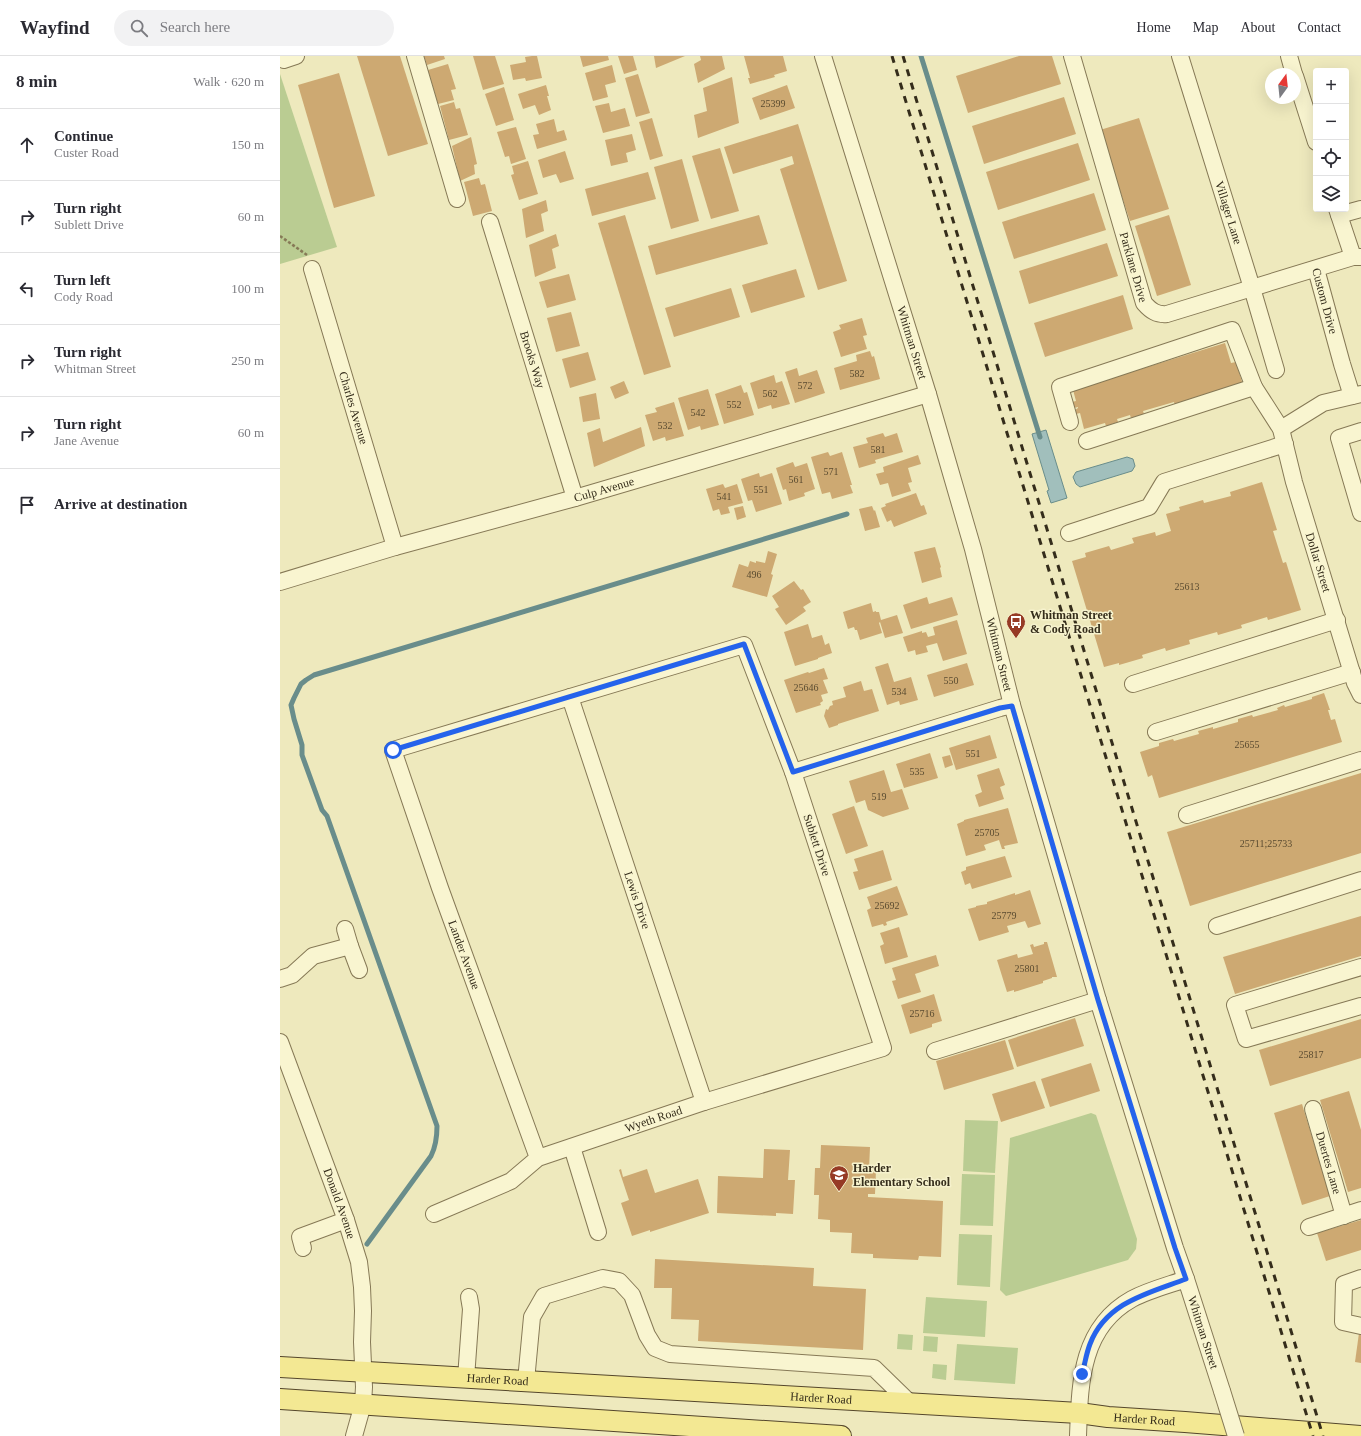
<!DOCTYPE html>
<meta charset="utf-8">
<style>
:root{--surface:#fff;--page:#f2f2f3;--text:#2b2b33;--muted:#7c7c81;--line:#e1e1e2}
body{margin:0;font-family:"Times New Roman",serif;background:var(--page);color:var(--text)}
.controls{position:absolute;right:12px;top:12px;display:grid;overflow:hidden;border-radius:4px;box-shadow:0 4px 16px #0002}
.controls button{width:36px;height:36px;display:grid;place-items:center;padding:0;border:0;border-bottom:1px solid var(--line);background:var(--surface);color:var(--text);font:20px sans-serif}
.compass{position:absolute;left:985px;top:12px;width:36px;height:36px;border-radius:50%;background:var(--surface);box-shadow:0 4px 16px #0002;rotate:15deg}
.stop{position:absolute;width:12px;height:12px;margin:-9px;border:3px solid #2563eb;border-radius:50%;background:#fff}
.stop.end{background:#2563eb;border-color:#fff;box-shadow:0 1px 4px #0008}
.list{margin:0;padding:0;list-style:none}
h2{display:flex;justify-content:space-between;align-items:center;height:52px;margin:0;padding:0 16px;font-size:17px}
h2 small{font-size:13px;font-weight:400;color:var(--muted)}
.list li{display:grid;grid-template-columns:26px 1fr auto;gap:12px;align-items:center;box-sizing:border-box;height:72px;padding:0 16px;border-top:1px solid var(--line)}
.list b{display:block;font-size:15px;white-space:nowrap}
.list p{margin:0;font-size:13px;white-space:nowrap;color:var(--muted)}
.list em{font-size:13px;font-style:normal;color:var(--muted)}
.icon{flex:none;width:22px;height:22px;fill:none;stroke:currentColor;stroke-width:2;stroke-linecap:round;stroke-linejoin:round}
.map{position:relative;flex:none;width:1081px;height:1380px;overflow:hidden}
header{display:flex;align-items:center;gap:24px;box-sizing:border-box;height:56px;padding:0 20px;background:var(--surface);border-bottom:1px solid var(--line)}
header strong{font-size:19px}
nav{display:flex;gap:22px;margin-inline-start:auto;font-size:14px}
.search{width:280px;height:36px;background:var(--page);display:flex;align-items:center;gap:10px;box-sizing:border-box;padding:0 14px;border-radius:22px;color:var(--muted);font-size:15px}
main{display:flex}
aside{flex:1;background:var(--surface)}
.map>svg:first-child{display:block}
</style>
<header>
<strong>Wayfind</strong>
<div class="search"><svg class="icon" aria-label="search" viewBox="0 0 24 24"><circle cx="10" cy="10" r="6"/><path d="M15 15l6 6"/></svg>Search here</div>
<nav><a>Home</a><a>Map</a><a>About</a><a>Contact</a></nav>
</header>
<main>
<aside>
<h2>8 min<small>Walk · 620 m</small></h2>
<ul class="list">
<li><svg class="icon" aria-label="ahead" viewBox="0 0 24 24"><path d="M12 20V5M6 11l6-6 6 6"/></svg><div><b>Continue</b><p>Custer Road</p></div><em>150 m</em></li>
<li><svg class="icon" aria-label="right" viewBox="0 0 24 24"><path d="M7 20v-9h11M14 6l5 5-5 5"/></svg><div><b>Turn right</b><p>Sublett Drive</p></div><em>60 m</em></li>
<li><svg class="icon" aria-label="left" viewBox="0 0 24 24"><path d="M17 20v-9H6M10 6l-5 5 5 5"/></svg><div><b>Turn left</b><p>Cody Road</p></div><em>100 m</em></li>
<li><svg class="icon" aria-label="right" viewBox="0 0 24 24"><path d="M7 20v-9h11M14 6l5 5-5 5"/></svg><div><b>Turn right</b><p>Whitman Street</p></div><em>250 m</em></li>
<li><svg class="icon" aria-label="right" viewBox="0 0 24 24"><path d="M7 20v-9h11M14 6l5 5-5 5"/></svg><div><b>Turn right</b><p>Jane Avenue</p></div><em>60 m</em></li>
<li><svg class="icon" aria-label="arrive" viewBox="0 0 24 24"><path d="M6 21V4h12l-3 4 3 4H6"/></svg><div><b>Arrive at destination</b></div></li>
</ul>
</aside>
<div class="map">
<svg width="1081" height="1380" viewBox="0 0 1081 1380">
<rect width="100%" height="100%" fill="#eee9bd"/>
<g fill="#bacc92">
<path d="M0 18 57 191 0 208Z"/>
<path d="M811 1057 816 1059 857 1183 856 1193 848 1204 726 1240 720 1234 730 1082Z"/>
<path d="M685 1064 718 1065 715 1117 683 1115Z"/>
<path d="M682 1118 715 1119 713 1170 680 1169Z"/>
<path d="M679 1178 712 1179 710 1231 677 1229Z"/>
<path d="M646 1241 707 1245 705 1281 643 1277Z"/>
<path d="M618 1278 633 1279 632 1294 617 1293Z"/>
<path d="M644 1280 658 1281 657 1296 643 1295Z"/>
<path d="M677 1288 738 1292 735 1328 674 1324Z"/>
<path d="M653 1308 667 1309 666 1324 652 1322Z"/>
</g>
<g fill="#a1bfbc" stroke="#698d8b">
<path d="M766 374 787 442 771 447 767 435 769 434 752 378Z"/>
<path d="M847 401 853 403 855 410 852 415 800 431 796 428 793 421 796 416Z"/>
</g>
<g fill="none" stroke-linecap="round" stroke-linejoin="round">
<g stroke="#698d8b" stroke-width="5">
<path d="M641 0 760 381"/>
<path d="M87 1188 151 1100C156 1090 157 1081 157 1070L47 760 42 754 22 699V689L14 663 11 649 14 642 21 628 26 624 34 619 567 458"/>
</g>
</g>
<g fill="#cda972">
<path d="M77 0H120L148 88 108 100Z"/>
<path d="M144 0H164L165 3 147 9Z"/>
<path d="M193 0H215L224 28 203 34Z"/>
<path d="M252 0H257L262 22 246 25 245 22 233 24 230 9 246 6 245 1Z"/>
<path d="M300 0H328L329 4 303 11Z"/>
<path d="M338 0H353L357 14 344 18Z"/>
<path d="M374 0H405L376 12Z"/>
<path d="M420 0H442L445 13 418 27 414 8 421 4Z"/>
<path d="M464 0H503L507 15 494 19 495 21 470 28 468 22H470Z"/>
<path d="M739 0H772L781 28 688 57 676 20Z"/>
<path d="M168 8 176 33 171 34 174 44 158 48 148 14Z"/>
<path d="M332 9 336 26 325 29 328 41 313 45 305 17Z"/>
<path d="M59 17 95 140 54 152 18 29Z"/>
<path d="M358 18 370 57 356 61 345 22Z"/>
<path d="M452 21 459 67 418 82 414 59 427 55 423 32Z"/>
<path d="M266 29 269 40H267L271 54 259 59 255 49 243 53 238 38Z"/>
<path d="M507 29 515 52 480 64 472 42Z"/>
<path d="M224 31 234 64 216 70 205 38Z"/>
<path d="M784 41 796 78 704 108 692 70Z"/>
<path d="M174 46 176 53 180 52 188 79 169 84 160 50Z"/>
<path d="M329 47 331 56 345 52 350 70 323 77 315 50Z"/>
<path d="M372 62 383 100 370 104 359 66Z"/>
<path d="M859 62 889 153 850 165 820 74Z"/>
<path d="M274 63 277 76 284 74 287 84 257 93 253 79 259 78 256 68Z"/>
<path d="M518 68 567 225 538 234 500 113 514 108 512 100 453 118 444 91Z"/>
<path d="M236 71 246 103 231 108 229 100 225 101 217 76Z"/>
<path d="M352 78 356 94 346 97 348 106 331 110 325 84Z"/>
<path d="M191 81 197 108 194 109 195 118 180 125 172 90Z"/>
<path d="M798 87 810 124 718 154 706 116Z"/>
<path d="M440 92 459 155 431 163 412 100Z"/>
<path d="M285 95 294 123 280 127 276 118 263 122 258 104Z"/>
<path d="M402 103 419 165 391 173 374 111Z"/>
<path d="M248 105 258 138 239 144 231 119 234 118 232 110Z"/>
<path d="M368 116 376 143 312 160 305 133Z"/>
<path d="M199 122 201 129 205 128 212 155 193 160 184 126Z"/>
<path d="M814 137 826 174 734 203 722 166Z"/>
<path d="M266 144 268 155 261 158 264 175 246 182 242 153Z"/>
<path d="M345 159 391 311 364 319 318 167Z"/>
<path d="M479 159 488 188 376 219 368 190Z"/>
<path d="M889 159 911 229 877 240 855 170Z"/>
<path d="M276 178 279 190 272 193 276 212 255 221 249 189Z"/>
<path d="M827 187 838 220 749 248 739 215Z"/>
<path d="M516 213 525 241 471 257 462 229Z"/>
<path d="M289 218 296 244 267 252 259 226Z"/>
<path d="M451 232 460 261 394 281 385 252Z"/>
<path d="M843 239 853 273 765 301 754 267Z"/>
<path d="M291 256 300 290 276 296 267 262Z"/>
<path d="M582 262 587 279 583 280 587 293 561 301 553 276 561 273 559 269Z"/>
<path d="M945 287 951 307 956 306 963 329 895 350 894 346 863 355 864 358 851 362 850 359 837 363 838 366 826 370 825 367 804 373 800 357 796 358 795 354 798 352V351L794 352 792 346 796 345 793 334Z"/>
<path d="M590 295 592 301 594 300 600 323 560 334 554 312 577 305 576 299Z"/>
<path d="M308 296 316 324 290 332 282 303Z"/>
<path d="M517 312 519 320 537 314 545 337 515 347 505 316Z"/>
<path d="M494 319 496 327 502 325 510 348 492 353 491 349 478 353 470 327Z"/>
<path d="M344 325 349 337 335 343 330 331Z"/>
<path d="M461 329 464 337 467 336 474 359 444 368 435 338Z"/>
<path d="M428 333 439 369 421 374 420 370 408 374 398 342Z"/>
<path d="M316 337 320 363 303 366 299 341Z"/>
<path d="M394 346 404 380 386 385 385 381 373 385 365 359 377 356 375 352Z"/>
<path d="M361 371 365 390 314 411 307 377 320 372 323 386Z"/>
<path d="M603 377 605 381 617 377 623 396 595 404 596 407 579 412 573 391 588 387 586 382Z"/>
<path d="M548 396 550 400 562 396 572 429H570L573 437 552 443 550 436 542 438 531 401Z"/>
<path d="M638 399 641 408 628 412 632 426 628 427 631 435 612 441 608 427 600 429 596 418 604 416 603 411Z"/>
<path d="M513 406 515 411 527 407 535 433 524 437 525 440 509 445 506 433 503 434 496 412Z"/>
<path d="M479 417 480 421 492 417 502 448 476 456 472 444 468 445 461 423Z"/>
<path d="M982 426 997 474 993 475 1003 507 1006 506 1021 554 988 564 987 561 961 569 962 572 938 579 937 576 909 584 910 588 886 595 885 592 862 599 863 602 839 609V607L824 611 792 505 806 501 805 497 829 490 831 494 854 487 852 482 875 476 876 480 891 475 886 458 900 454 899 451 923 444 924 447 951 440 950 436Z"/>
<path d="M443 428 445 432 457 428 463 447 448 451 450 457 441 459 439 453 433 455 426 433Z"/>
<path d="M636 437 641 450 644 449 647 458 614 471 611 464 607 466 601 452 606 450 605 448Z"/>
<path d="M463 450 466 461 457 464 454 452Z"/>
<path d="M592 450 594 455 595 454 600 471 585 475 579 453Z"/>
<path d="M655 491 661 511 660 512 662 521 642 527 634 496Z"/>
<path d="M488 495 497 498 491 518 493 519 487 541 452 531 459 508 468 511 470 505 476 507V505L485 507Z"/>
<path d="M514 525 521 534 523 533 531 546 523 551 526 555 506 569 495 553 499 551 492 540Z"/>
<path d="M647 541 649 548 672 541 678 559 631 573 623 549Z"/>
<path d="M591 547 593 556 596 555V556H599L601 564 617 559 623 577 605 582 600 566 599 567 602 577 580 584 577 574H575L574 571 568 573 563 556Z"/>
<path d="M677 564 687 598 663 605 657 587 646 590 648 596 636 599 635 594 628 596 623 581 642 575V577L646 576 648 581 655 579 653 571Z"/>
<path d="M528 568 532 582 542 579 545 589 549 587 552 597 538 602V603L515 610 504 576Z"/>
<path d="M608 607 614 626 631 621 638 644 620 649 619 645 607 649 595 611Z"/>
<path d="M687 607 694 629 654 641 647 619Z"/>
<path d="M544 612 548 623 543 624 548 637 541 639 543 645 540 647 541 649 516 657 504 624 528 616 529 617Z"/>
<path d="M581 625 584 635 592 633 599 655 558 668V669L549 672 544 660 546 653 548 654 550 650 553 649 552 645 566 641 563 631Z"/>
<path d="M1044 637 1050 654H1048L1051 664 1055 663 1062 686 879 742 872 719 868 721 860 696 879 690V687L893 683 894 685 919 678 918 675 933 671V673L958 666V663L972 659 973 661 998 654 997 652 1004 649 1005 651 1032 643V641Z"/>
<path d="M710 679 717 702 676 714 669 692Z"/>
<path d="M650 697 658 722 624 732 616 708Z"/>
<path d="M670 699 673 709 665 712 662 701Z"/>
<path d="M719 712 725 729 720 731 724 743 699 751 695 739 702 736 697 719Z"/>
<path d="M604 714 611 736 622 733 629 753 603 761 588 754 585 744 576 747 569 725Z"/>
<path d="M1081 717V797L910 850 887 776Z"/>
<path d="M574 750 588 790 566 798 552 758Z"/>
<path d="M728 752 738 787 724 790 725 793H722L719 784 704 789 706 794 686 800 677 768 684 765V764Z"/>
<path d="M603 794 612 824 579 834 573 816 578 815 574 803Z"/>
<path d="M725 800 732 821 692 833 690 827 685 829 681 816 686 814V811Z"/>
<path d="M617 830 628 859 606 866 607 869 604 870 603 868 592 871 587 854 591 852 587 841Z"/>
<path d="M750 834 761 868 748 872 745 865 727 870 729 876 699 885 688 853 696 851V850L707 848V846L735 837V839Z"/>
<path d="M1081 860V900L955 938 943 901Z"/>
<path d="M619 871 628 901 605 908 600 890 604 888 600 877Z"/>
<path d="M764 886H767L777 921H772V922L763 925V927L734 936V934L727 936 717 904 737 898 738 902 753 898 750 889 753 888 754 891 764 888Z"/>
<path d="M656 899 659 910 635 918 641 936 618 943 612 925 616 924 612 912Z"/>
<path d="M654 938 662 965 652 968V971L630 978 621 949Z"/>
<path d="M795 962 804 990 737 1011 728 984Z"/>
<path d="M1081 963V1002L990 1030 979 994Z"/>
<path d="M725 984 734 1013 664 1034 656 1005Z"/>
<path d="M811 1007 820 1035 770 1051 761 1023Z"/>
<path d="M755 1025 765 1052 721 1066 712 1038Z"/>
<path d="M1069 1035 1081 1074V1132L1068 1136 1040 1044Z"/>
<path d="M1022 1048 1050 1140 1022 1149 994 1057Z"/>
<path d="M541 1089 590 1091 589 1114H596L595 1138H588V1141L663 1145 661 1201 639 1200 638 1204 593 1202V1198L571 1197 572 1177 550 1176V1164L538 1163 539 1139H534L535 1112H540Z"/>
<path d="M484 1093 510 1094 508 1124H515L513 1158 496 1157V1160L437 1157 438 1120 483 1122Z"/>
<path d="M341 1113 343 1121 367 1113 375 1137 418 1123 429 1157 370 1176V1174L352 1180 341 1147 349 1144 339 1114Z"/>
<path d="M1081 1164V1194L1046 1205 1037 1177Z"/>
<path d="M375 1203 534 1212 533 1230 586 1233 583 1294 418 1285 419 1264 391 1263 392 1232H374Z"/>
<path d="M1079 1277H1081V1307L1075 1306Z"/>
</g>
<g fill="none" stroke-linecap="round" stroke-linejoin="round">
<defs>
<g id="minor">
<path d="M3 0 4 4 16 0"/>
<path d="M135 0 177 143"/>
<path id="s1" d="M543 0 648 338 693 493 732 649 818 944 895 1192 906 1223 942 1335"/>
<path id="s2" d="M792 0 864 247C871 255 877 259 887 258L1073 201H1081"/>
<path id="s3" d="M900 0 972 232 996 314"/>
<path d="M1009 0 1014 18"/>
<path d="M1015 20 1036 86"/>
<path d="M1057 153 1073 201"/>
<path d="M1059 159 1081 153"/>
<path id="s4" d="M210 166 295 442"/>
<path id="s5" d="M32 213 115 491"/>
<path id="s6" d="M1036 213 1062 308 1072 340"/>
<path d="M790 366 780 331 952 274 974 331"/>
<path d="M1001 373 1043 347 1081 338"/>
<path d="M1081 375 1059 382 1081 457"/>
<path id="s7" d="M807 385 974 331 1001 373 1014 426 1075 627 1081 639"/>
<path d="M789 477 869 451 884 426 1005 388"/>
<path id="s8" d="M0 526 115 491 295 442 648 338"/>
<path d="M853 628 1057 564"/>
<path id="s9" d="M290 641 424 1046"/>
<path d="M876 676 1072 616"/>
<path d="M513 716 720 652 732 649"/>
<path d="M907 759 1081 704"/>
<path d="M937 870 1081 824"/>
<path d="M65 873 70 890"/>
<path d="M1081 911 955 949 966 983 1081 950"/>
<path d="M0 923 12 919 33 900 70 890 79 914"/>
<path id="s10" d="M0 986 66 1164 79 1206 82 1231 83 1255 82 1286 84 1331 83 1348 74 1380"/>
<path d="M655 995 818 944"/>
<path id="s11" d="M1033 1053 1064 1160"/>
<path d="M292 1091 318 1176"/>
<path id="s12" d="M154 1158 231 1125 258 1102 424 1046 603 992 513 716 464 589 113 694 160 832 258 1102"/>
<path d="M1029 1171 1081 1154"/>
<path d="M23 1192 20 1181 66 1164"/>
<path d="M1081 1222 1064 1228 1063 1266 1081 1270"/>
<path d="M186 1322 191 1253 189 1241"/>
<path d="M246 1325 252 1261 264 1240 323 1222 339 1225 352 1239 367 1279 375 1292 390 1298 594 1312 631 1348"/>
<path d="M798 1380C800 1328 800 1272 852 1243 869 1234 889 1229 906 1223"/>
</g>
<g id="major">
<path id="s13" d="M0 1311 799 1357 828 1361 905 1366 1081 1380"/>
<path d="M0 1343 561 1380"/>
</g>
</defs>
<use href="#minor" stroke="#867956" stroke-width="18"/>
<use href="#major" stroke="#54462b" stroke-width="22"/>
<path stroke="#867956" stroke-width="2.5" stroke-dasharray="3 2" stroke-linecap="butt" d="M0 180 27 199"/>
<use href="#minor" stroke="#f9f5d0" stroke-width="16"/>
<use href="#major" stroke="#f3e893" stroke-width="20"/>
<g stroke="#352d1b" stroke-width="3" stroke-dasharray="7 7" stroke-linecap="butt">
<path d="M612 0 1033 1380"/>
<path d="M623 0 1043 1380"/>
</g>
<defs>
<path id="minor-bridge" d="M942 1335 956 1380"/>
</defs>
<use href="#minor-bridge" stroke="#867956" stroke-width="18" stroke-linecap="butt"/>
<use href="#minor-bridge" stroke="#f9f5d0" stroke-width="16"/>
</g>
<g fill="none" stroke-linecap="round" stroke-linejoin="round">
<path stroke="#2563eb" stroke-width="5" d="M113 694 464 588 513 716 720 652 732 650 818 944 895 1192 906 1223C869 1237 826 1246 810 1288 806 1298 805 1308 802 1318"/>
</g>
<defs>
<symbol id="bus-pin" viewBox="-11 -11 22 30"><path d="M0 17L-7.5 6A9.5 9.5 0 1 1 7.5 6Z" fill="#963a25" stroke="#f6f2cd"/><path d="M-5-6H5V4H4V6H2V4H-2V6H-4V4H-5ZM-3.5-4V0h7V-4ZM-3.5 1.2v1.5H-2V1.2ZM2 1.2v1.5H3.5V1.2Z" fill="#fff"/></symbol>
<symbol id="school-pin" viewBox="-11 -11 22 30"><path d="M0 17L-7.5 6A9.5 9.5 0 1 1 7.5 6Z" fill="#963a25" stroke="#f6f2cd"/><path d="M0-5L7-2L0 1L-7-2ZM-4 1L0 2.5L4 1V4Q0 6-4 4Z" fill="#fff"/></symbol>
</defs>
<g fill-rule="evenodd">
<use href="#bus-pin" x="725" y="555" width="22" height="30"/>
<use href="#school-pin" x="548" y="1108" width="22" height="30"/>
</g>
<g text-anchor="middle" dominant-baseline="central" stroke-width="3" stroke-linejoin="round" paint-order="stroke">
<g font-size="10" fill="#5b4c31">
<text x="493" y="47">25399</text>
<text x="577" y="317">582</text>
<text x="525" y="329">572</text>
<text x="490" y="337">562</text>
<text x="454" y="348">552</text>
<text x="418" y="356">542</text>
<text x="385" y="369">532</text>
<text x="598" y="393">581</text>
<text x="551" y="415">571</text>
<text x="516" y="423">561</text>
<text x="481" y="433">551</text>
<text x="444" y="440">541</text>
<text x="474" y="518">496</text>
<text x="907" y="530">25613</text>
<text x="671" y="624">550</text>
<text x="526" y="631">25646</text>
<text x="619" y="635">534</text>
<text x="967" y="688">25655</text>
<text x="693" y="697">551</text>
<text x="637" y="715">535</text>
<text x="599" y="740">519</text>
<text x="707" y="776">25705</text>
<text x="986" y="787">25711;25733</text>
<text x="607" y="849">25692</text>
<text x="724" y="859">25779</text>
<text x="747" y="912">25801</text>
<text x="642" y="957">25716</text>
<text x="1031" y="998">25817</text>
</g>
<g font-size="12" fill="#352d1b" stroke="#f6f2cd">
<text stroke="none"><textPath href="#s3" startOffset="164">Villager Lane</textPath></text>
<text stroke="none"><textPath href="#s2" startOffset="220">Parklane Drive</textPath></text>
<text stroke="none"><textPath href="#s6" startOffset="33">Custom Drive</textPath></text>
<text stroke="none"><textPath href="#s1" startOffset="300">Whitman Street</textPath></text>
<text stroke="none"><textPath href="#s4" startOffset="144">Brooks Way</textPath></text>
<text stroke="none"><textPath href="#s5" startOffset="145">Charles Avenue</textPath></text>
<text stroke="none"><textPath href="#s8" startOffset="337">Culp Avenue</textPath></text>
<text stroke="none"><textPath href="#s7" startOffset="364">Dollar Street</textPath></text>
<text stroke="none"><textPath href="#s1" startOffset="624">Whitman Street</textPath></text>
<text transform="translate(537 789) rotate(72)">Sublett Drive</text>
<text stroke="none"><textPath href="#s9" startOffset="214">Lewis Drive</textPath></text>
<text stroke="none"><textPath href="#s12" startOffset="1491">Lander Avenue</textPath></text>
<text stroke="none"><textPath href="#s12" startOffset="241">Wyeth Road</textPath></text>
<text stroke="none"><textPath href="#s11" startOffset="56">Duertes Lane</textPath></text>
<text stroke="none"><textPath href="#s10" startOffset="172">Donald Avenue</textPath></text>
<text stroke="none"><textPath href="#s1" startOffset="1332">Whitman Street</textPath></text>
<text stroke="none"><textPath href="#s13" startOffset="218">Harder Road</textPath></text>
<text stroke="none"><textPath href="#s13" startOffset="542">Harder Road</textPath></text>
<text stroke="none"><textPath href="#s13" startOffset="866">Harder Road</textPath></text>
</g>
<g font-size="12" font-weight="bold" fill="#352d1b" stroke="#f6f2cd" text-anchor="start">
<text x="750" y="559">Whitman Street<tspan x="750" dy="14">&amp; Cody Road</tspan></text>
<text x="573" y="1112">Harder<tspan x="573" dy="14">Elementary School</tspan></text>
</g>
</g>
</svg>
<div class="controls">
<button>+</button>
<button>−</button>
<button><svg class="icon" aria-label="locate" viewBox="0 0 24 24"><circle cx="12" cy="12" r="6"/><path d="M12 2v4M12 18v4M2 12h4M18 12h4"/></svg></button>
<button><svg class="icon" aria-label="layers" viewBox="0 0 24 24"><path d="M12 4l9 5-9 5-9-5zM3 14l9 5 9-5"/></svg></button>
</div>
<svg class="compass" viewBox="-18 -18 36 36"><path d="M0-13l5 13h-10z" fill="#e53935"/><path d="M0 13l5-13h-10z" fill="#7c7c81"/></svg>
<div class="stop" style="left:113px;top:694px"></div>
<div class="stop end" style="left:802px;top:1318px"></div>
</div>
</main>
